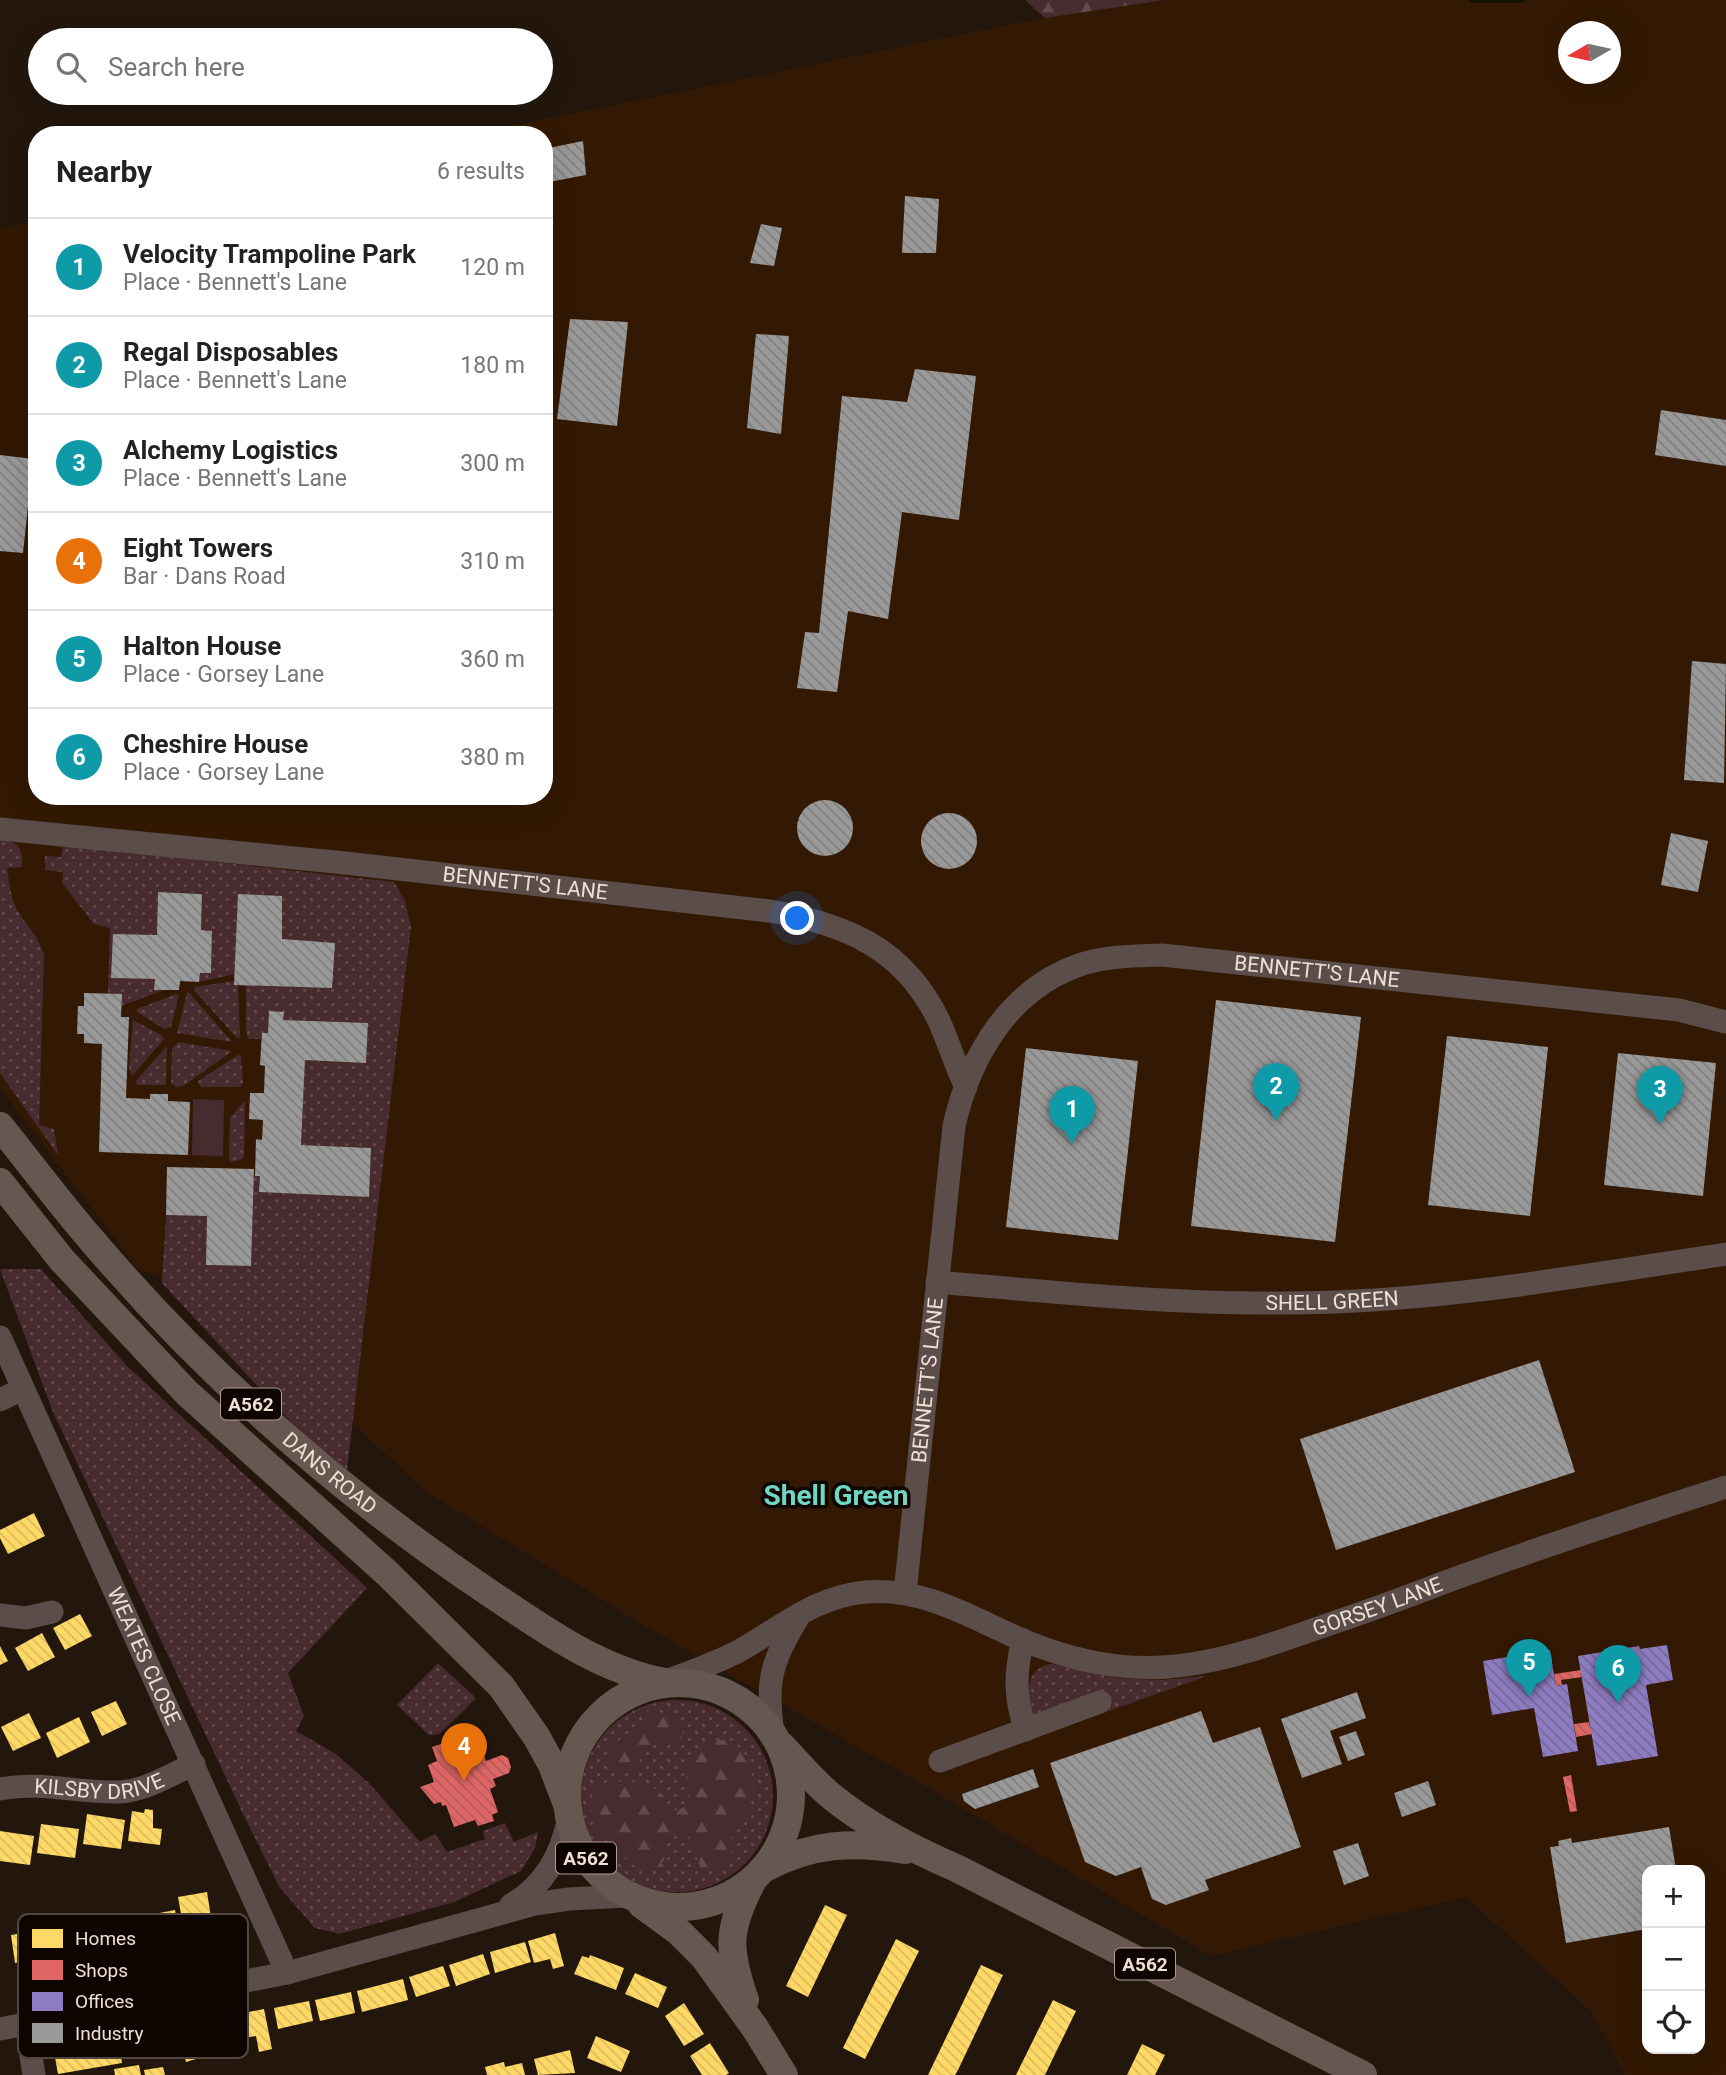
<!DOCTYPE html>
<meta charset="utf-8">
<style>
:root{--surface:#fff;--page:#f2f2f2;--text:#222;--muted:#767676;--line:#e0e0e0;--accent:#2563eb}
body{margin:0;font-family:Roboto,sans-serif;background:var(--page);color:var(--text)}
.controls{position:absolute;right:21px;bottom:21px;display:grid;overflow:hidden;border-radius:14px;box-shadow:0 7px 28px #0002}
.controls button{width:63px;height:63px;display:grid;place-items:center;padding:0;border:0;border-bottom:2px solid var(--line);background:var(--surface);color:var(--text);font:35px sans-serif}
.compass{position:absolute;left:1558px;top:21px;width:63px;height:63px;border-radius:50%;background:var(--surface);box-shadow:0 7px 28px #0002;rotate:261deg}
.you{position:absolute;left:798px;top:919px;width:24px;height:24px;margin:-18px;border:5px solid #fff;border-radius:50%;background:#1a73e8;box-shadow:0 0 0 10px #1a73e833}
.badge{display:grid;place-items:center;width:46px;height:46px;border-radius:50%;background:var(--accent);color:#fff;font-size:23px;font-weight:700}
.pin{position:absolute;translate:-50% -58px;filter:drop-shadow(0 2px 4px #0008)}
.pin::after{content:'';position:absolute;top:37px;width:24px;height:21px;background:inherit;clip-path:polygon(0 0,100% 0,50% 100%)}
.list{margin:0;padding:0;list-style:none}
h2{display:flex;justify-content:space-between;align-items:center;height:91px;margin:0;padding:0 28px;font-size:30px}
h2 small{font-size:23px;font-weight:400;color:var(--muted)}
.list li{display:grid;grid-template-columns:46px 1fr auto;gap:21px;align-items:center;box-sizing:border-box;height:98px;padding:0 28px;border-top:2px solid var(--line)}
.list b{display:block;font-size:26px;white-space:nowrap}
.list p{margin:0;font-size:23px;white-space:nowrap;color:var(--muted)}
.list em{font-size:23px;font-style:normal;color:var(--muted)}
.icon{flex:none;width:38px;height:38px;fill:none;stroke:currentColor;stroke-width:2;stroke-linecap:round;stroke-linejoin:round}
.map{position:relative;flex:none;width:1726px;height:2075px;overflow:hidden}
.search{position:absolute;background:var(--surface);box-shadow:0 7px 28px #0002;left:28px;top:28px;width:525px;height:77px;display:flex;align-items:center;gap:18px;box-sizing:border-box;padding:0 24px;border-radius:38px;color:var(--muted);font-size:26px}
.panel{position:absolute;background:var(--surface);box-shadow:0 7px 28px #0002;left:28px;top:126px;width:525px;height:679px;border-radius:28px}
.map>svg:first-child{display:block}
</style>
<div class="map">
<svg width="1726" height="2075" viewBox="0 0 1726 2075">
<defs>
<pattern id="grass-dots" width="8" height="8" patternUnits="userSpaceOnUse" patternTransform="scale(1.75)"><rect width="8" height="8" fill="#482b2f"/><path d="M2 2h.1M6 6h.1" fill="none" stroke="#63494c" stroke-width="1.8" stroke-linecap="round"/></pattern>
<pattern id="forest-firs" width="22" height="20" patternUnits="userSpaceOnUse" patternTransform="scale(1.75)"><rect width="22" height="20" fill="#482b2f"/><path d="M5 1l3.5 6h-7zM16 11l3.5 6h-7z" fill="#63494c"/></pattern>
<pattern id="homes-back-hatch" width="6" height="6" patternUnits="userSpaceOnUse" patternTransform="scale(1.75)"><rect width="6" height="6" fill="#ffd966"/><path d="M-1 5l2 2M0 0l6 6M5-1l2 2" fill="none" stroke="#dabb5e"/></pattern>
<pattern id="shops-back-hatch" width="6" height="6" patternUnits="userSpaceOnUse" patternTransform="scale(1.75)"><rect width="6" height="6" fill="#e06666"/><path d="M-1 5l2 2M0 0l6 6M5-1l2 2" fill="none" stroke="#b25c5a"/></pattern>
<pattern id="offices-back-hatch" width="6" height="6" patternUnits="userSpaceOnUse" patternTransform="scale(1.75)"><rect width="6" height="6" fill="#8e7cc3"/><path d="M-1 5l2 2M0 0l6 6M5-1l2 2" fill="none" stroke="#766895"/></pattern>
<pattern id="industry-back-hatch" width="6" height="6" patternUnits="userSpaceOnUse" patternTransform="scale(1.75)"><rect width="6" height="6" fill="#999"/><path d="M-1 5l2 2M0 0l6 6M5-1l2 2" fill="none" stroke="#817f7e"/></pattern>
</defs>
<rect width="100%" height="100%" fill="#23170d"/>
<path fill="#331903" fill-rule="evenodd" d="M1025 0H1726V2075H1625L1592 2012 1466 1897 1211 1956 915 1780 645 1626 425 1491 222 1299 138 1269 0 1088V229L37 221V796H544V135H466L1044 18ZM1568 32H1610V74H1568ZM1647 1870H1700V2049H1647Z"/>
<g fill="url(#grass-dots)">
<path d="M0 839C19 842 23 848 22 867L7 868C9 880 10 894 15 906 24 924 37 933 44 954L39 1125 54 1129 58 1155 0 1073Z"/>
<path d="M63 845 394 882 405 901 411 927 345 1487 326 1460 162 1283 166 1215 207 1216 206 1265 251 1266 253 1176H260V1192L369 1197 371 1148 301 1145 305 1060 366 1063 368 1023 283 1020V1012L269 1011 268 1033H262L261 1039H248L246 1028V985H238L240 1036 239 1039 236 1037 194 990 195 987 234 981 235 974 199 982 200 973 211 972 212 931 201 930 202 893 158 892 157 935 113 934 112 978 155 979V989L163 990 121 1006 122 994H108L110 928 94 924 62 883 63 872 45 870V856L61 857Z"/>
<path d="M189 992 191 995 232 1042 177 1033 187 993Z"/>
<path d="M176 994 179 995 171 1027 164 1029 137 1012V1009Z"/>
<path d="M133 1020 161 1035 164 1039 132 1076 129 1069Z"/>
<path d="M178 1042 232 1051 185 1085 176 1087 171 1082 172 1049Z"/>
<path d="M167 1046 166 1085H137L136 1081Z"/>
<path d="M238 1055 241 1056 243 1083 240 1087H201L199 1085 198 1081Z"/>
<path d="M245 1100 244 1156 241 1160 231 1162 229 1157 230 1118Z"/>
<path d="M0 1269H41L127 1366 367 1588 288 1673 304 1716 296 1731 336 1754 370 1784 420 1842 435 1834 447 1852 485 1839 483 1831 505 1823 514 1842 538 1832 535 1848 521 1871 454 1902 339 1934 315 1928 280 1888 245 1818 53 1412Z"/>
<path d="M438 1663 476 1698 440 1734 429 1735 397 1705Z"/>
<path d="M1051 1664 1117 1678 1161 1680 1207 1676 1109 1711 1102 1691 1032 1715C1027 1695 1024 1668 1051 1664Z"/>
<circle cx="677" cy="1796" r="96"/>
</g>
<g fill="url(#forest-firs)">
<path d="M1025 0H1164L1045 18Z"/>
<path d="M650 1710C660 1711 666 1717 677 1719L684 1729 681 1739 673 1743C654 1737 642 1755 635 1770 627 1774 605 1775 606 1759 606 1755 609 1751 609 1747 622 1740 629 1730 642 1724L643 1714Z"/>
<path d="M707 1741C713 1741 723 1739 729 1741 750 1748 759 1786 750 1805 746 1814 741 1819 732 1824V1852L718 1870 701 1869 687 1832H674L665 1843 668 1854 659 1867 644 1871C625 1862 613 1844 594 1835L593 1818 588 1802C592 1795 595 1788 603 1785 617 1778 646 1781 658 1791 666 1798 665 1804 677 1811L688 1805C695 1773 667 1767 707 1741Z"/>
</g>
<path fill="#482b2f" d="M193 1099 224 1100 223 1156 192 1155Z"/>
<g fill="url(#homes-back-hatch)">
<path d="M34 1513 45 1536 8 1554 0 1538V1530Z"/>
<path d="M80 1614 92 1636 65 1650 53 1628Z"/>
<path d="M42 1633 55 1657 28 1671 15 1648Z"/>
<path d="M0 1646 8 1661 0 1665Z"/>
<path d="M116 1701 127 1724 102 1736 91 1712Z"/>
<path d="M29 1713 41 1738 13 1751 1 1727Z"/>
<path d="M79 1717 90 1742 57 1758 46 1733Z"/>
<path d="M145 1809 153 1810V1828L162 1829 160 1845 128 1841 132 1811 144 1813Z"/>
<path d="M87 1814 125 1820 121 1849 83 1844Z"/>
<path d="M41 1824 79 1829 75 1858 37 1853Z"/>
<path d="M0 1831 34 1836 30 1865 0 1861Z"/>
<path d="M207 1892 214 1936 193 1940 188 1913 181 1914 178 1897Z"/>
<path d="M825 1905 847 1915 808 1997 786 1986Z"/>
<path d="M175 1910 180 1937 149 1943 144 1916Z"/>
<path d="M41 1930 46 1958 15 1963 11 1935Z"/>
<path d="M555 1933 564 1966 553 1969 550 1959 534 1963 528 1941Z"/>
<path d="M896 1939 919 1951 865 2059 843 2048Z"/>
<path d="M525 1942 531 1962 495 1973 490 1952Z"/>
<path d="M483 1954 490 1974 456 1986 449 1965Z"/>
<path d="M590 1955 624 1968 616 1990 574 1974 582 1956 589 1958Z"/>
<path d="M981 1965 1003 1975 958 2070 955 2075H928Z"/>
<path d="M443 1966 450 1986 416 1997 409 1977Z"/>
<path d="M635 1973 667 1987 658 2008 625 1994Z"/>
<path d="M403 1979 408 2000 362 2012 357 1991Z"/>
<path d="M351 1992 355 2013 320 2021 315 2000Z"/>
<path d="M1053 2000 1076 2011 1056 2052 1045 2075H1016Z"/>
<path d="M309 2001 313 2021 278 2029 274 2008Z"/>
<path d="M684 2003 704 2034 684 2046 665 2016Z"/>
<path d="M264 2009 272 2049 259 2052 256 2036 239 2039 234 2015Z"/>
<path d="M189 2024 196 2059 186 2062 183 2050 150 2057 145 2033Z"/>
<path d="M596 2036 630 2051 621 2072 587 2058Z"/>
<path d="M119 2041 122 2063 58 2074 54 2052Z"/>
<path d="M710 2043 729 2073 726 2075H702L690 2056Z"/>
<path d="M1142 2044 1165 2055 1155 2075H1127Z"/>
<path d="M570 2050 575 2073 538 2075 534 2059Z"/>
<path d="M504 2062 505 2067 522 2063 525 2075H487L485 2067Z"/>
<path d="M139 2065 141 2075H115L114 2069Z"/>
<path d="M163 2067 165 2075H145L144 2070Z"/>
</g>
<g fill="url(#shops-back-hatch)">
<path d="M1581 1670 1582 1677 1561 1680 1562 1685 1556 1686 1554 1674Z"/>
<path d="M1589 1722 1592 1734 1576 1737 1574 1724Z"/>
<path d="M467 1735 471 1748 480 1745 486 1761 502 1755 508 1758 511 1767 509 1773 493 1779 496 1786 490 1789 498 1812 492 1815 494 1821 478 1826 475 1820 454 1827 446 1805 442 1806 441 1802 434 1804 420 1787 434 1782 428 1765 437 1761 432 1747Z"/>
<path d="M1571 1775 1577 1811 1570 1812 1563 1777Z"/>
</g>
<g fill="url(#offices-back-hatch)">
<path d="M1667 1645 1673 1680 1646 1685 1658 1756 1597 1766 1578 1656 1639 1646 1640 1649Z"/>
<path d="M1550 1650 1556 1686 1567 1684 1578 1751 1543 1757 1534 1708 1492 1715 1483 1661Z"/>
</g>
<g fill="url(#industry-back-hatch)">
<path d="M583 141 586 175 544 183V149Z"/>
<path d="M905 196 939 199 936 253H902Z"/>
<path d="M761 224 782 228 774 266 750 263Z"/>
<path d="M570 319 628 322 617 426 557 419Z"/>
<path d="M756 334 789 336 781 434 747 428Z"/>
<path d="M915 369 976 376 959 520 902 512 888 619 848 611 837 692 797 688 805 632 819 633 842 396 907 402Z"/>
<path d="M1661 410 1726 420V466L1655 455Z"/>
<path d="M0 455 33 459 23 553 0 551Z"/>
<path d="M1692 661 1726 664 1724 783 1684 780Z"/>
<circle cx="825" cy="828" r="28"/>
<circle cx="949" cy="841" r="28"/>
<path d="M1671 833 1708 841 1698 892 1661 885Z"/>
<path d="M158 892 202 894 201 930 212 931 211 973H200L199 982 180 981 179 990H154L155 979 111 978 113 934 157 935Z"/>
<path d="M238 894 282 896V939L335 943 332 988 234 985Z"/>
<path d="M84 993 122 994 121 1017H129L126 1098 150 1099V1094H168V1101L190 1102 188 1155 99 1152 102 1044 84 1043V1034H77L78 1006H84Z"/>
<path d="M1216 1000 1361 1017 1335 1242 1191 1226Z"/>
<path d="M269 1011 284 1012 283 1020 368 1023 366 1063 305 1060 301 1145 371 1148 369 1197 259 1192 260 1176H255L256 1139 262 1140 263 1120 249 1119 250 1093H264L265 1066 260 1065 262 1033H268Z"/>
<path d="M1447 1036 1548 1047 1530 1216 1428 1205Z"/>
<path d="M1026 1048 1138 1061 1118 1240 1006 1227Z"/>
<path d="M1618 1053 1716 1063 1703 1196 1604 1185Z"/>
<path d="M167 1167 254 1169 251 1266 206 1265 207 1216 166 1215Z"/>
<path d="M1539 1360 1575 1472 1336 1550 1300 1439Z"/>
<path d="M1357 1692 1366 1718 1330 1731 1342 1764 1302 1778 1281 1719Z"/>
<path d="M1201 1711 1213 1743 1260 1727 1301 1847 1205 1880 1209 1890 1166 1905 1152 1899 1141 1867 1116 1876 1085 1862 1050 1763Z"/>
<path d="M1356 1731 1365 1755 1348 1761 1339 1737Z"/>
<path d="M1033 1769 1039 1787 975 1809 964 1801 962 1794Z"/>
<path d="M1428 1781 1436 1805 1402 1817 1394 1793Z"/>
<path d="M1669 1827 1676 1870H1647V1929L1566 1943 1550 1847 1559 1846 1558 1841 1571 1838 1572 1843Z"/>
<path d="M1358 1843 1369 1876 1344 1885 1333 1851Z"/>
</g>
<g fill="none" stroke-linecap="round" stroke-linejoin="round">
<path stroke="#121001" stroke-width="6" d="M1472 0H1521"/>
<g stroke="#5a4d4a" stroke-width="23">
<path id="s1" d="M0 829 345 863 770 911C846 924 904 948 939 1021 949 1043 955 1065 966 1087"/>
<path id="s2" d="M937 1282C1053 1292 1169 1304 1285 1303 1433 1303 1580 1276 1726 1254"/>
<path id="s3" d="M0 1337 287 1973"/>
<path d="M0 1400 23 1389"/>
<path id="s4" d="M905 1593 954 1126C970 1055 1010 988 1082 964 1108 956 1135 956 1162 955L1679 1010 1726 1022"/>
<path d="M0 1615 26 1618 52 1612"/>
<path d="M1023 1640C1015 1672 1014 1698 1026 1730"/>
<path id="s5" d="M666 1681C691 1672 716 1663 739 1651 780 1628 816 1596 866 1592 925 1587 973 1619 1025 1641 1076 1662 1130 1673 1185 1665 1230 1659 1273 1644 1315 1629 1360 1614 1404 1598 1448 1581 1540 1547 1633 1517 1726 1487"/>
<path d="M773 1733C765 1679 772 1661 800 1614"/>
<path d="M940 1761 1100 1702"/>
<path id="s6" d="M0 1789C40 1781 78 1793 118 1792 145 1791 170 1775 194 1764"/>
<path d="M511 1905C545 1885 561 1855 569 1817"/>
<path d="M26 2024 34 2075"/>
<path d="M0 2029 287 1973 535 1904 569 1899 627 1896"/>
</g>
<g stroke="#675751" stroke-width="28">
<path id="s7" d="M0 1126C30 1163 58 1201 89 1237 205 1374 342 1494 491 1594 545 1630 598 1669 664 1682"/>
<path d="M0 1182 62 1260 187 1393 388 1574 501 1686 536 1736 552 1765 566 1802"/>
<circle cx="679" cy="1795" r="112"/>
<path d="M782 1746C798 1763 813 1781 831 1796 869 1827 912 1849 956 1868L1363 2075"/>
<path d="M763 1869C811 1843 853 1841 905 1850"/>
<path d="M642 1905 679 1932 704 1957 755 2028 784 2075"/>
<path d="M745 2000C727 1949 727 1929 753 1880"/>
</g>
</g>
<g text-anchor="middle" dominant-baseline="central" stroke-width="7" stroke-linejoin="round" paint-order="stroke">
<g fill="#0e0501" stroke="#ac9e94" stroke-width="2">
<rect x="221" y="1388.5" width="60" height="31" rx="5"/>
<rect x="556" y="1842.5" width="60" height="31" rx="5"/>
<rect x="1115" y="1948.5" width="60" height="31" rx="5"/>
</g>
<g font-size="19" font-weight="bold" fill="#efdfd3">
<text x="251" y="1404">A562</text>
<text x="586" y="1858">A562</text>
<text x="1145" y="1964">A562</text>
</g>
<g font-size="21" fill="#efdfd3" stroke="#0e0501">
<text stroke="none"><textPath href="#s1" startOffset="528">BENNETT'S LANE</textPath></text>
<text stroke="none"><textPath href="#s4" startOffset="922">BENNETT'S LANE</textPath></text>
<text stroke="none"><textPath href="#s2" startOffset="396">SHELL GREEN</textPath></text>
<text stroke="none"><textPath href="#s4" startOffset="214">BENNETT'S LANE</textPath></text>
<text stroke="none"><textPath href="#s7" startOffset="480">DANS ROAD</textPath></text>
<text stroke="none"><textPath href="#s5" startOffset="754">GORSEY LANE</textPath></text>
<text stroke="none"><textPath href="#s3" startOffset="350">WEATES CLOSE</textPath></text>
<text stroke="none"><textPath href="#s6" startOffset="100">KILSBY DRIVE</textPath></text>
</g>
<g font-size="28" font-weight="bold" fill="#70d7c6" stroke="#0e0501">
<text x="836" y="1495">Shell Green</text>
</g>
</g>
<rect x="18" y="1914" width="230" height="144" rx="10" fill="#0e0501" stroke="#524640" stroke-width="2"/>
<rect x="32" y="1929" width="31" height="19" fill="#ffd966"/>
<rect x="32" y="1960" width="31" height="20" fill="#e06666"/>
<rect x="32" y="1992" width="31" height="19" fill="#8e7cc3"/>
<rect x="32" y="2023" width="31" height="20" fill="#999"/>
<g font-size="19" fill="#efdfd3">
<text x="75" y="1945">Homes</text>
<text x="75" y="1977">Shops</text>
<text x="75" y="2008">Offices</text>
<text x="75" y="2040">Industry</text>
</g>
</svg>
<div class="controls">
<button>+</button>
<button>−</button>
<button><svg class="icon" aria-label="locate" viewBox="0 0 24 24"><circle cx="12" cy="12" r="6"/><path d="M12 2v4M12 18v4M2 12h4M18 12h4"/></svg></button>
</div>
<svg class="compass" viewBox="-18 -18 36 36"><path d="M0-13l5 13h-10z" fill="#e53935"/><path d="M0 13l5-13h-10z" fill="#767676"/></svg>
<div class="you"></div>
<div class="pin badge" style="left:1072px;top:1144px;background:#0f9aa8">1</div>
<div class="pin badge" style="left:1276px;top:1121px;background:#0f9aa8">2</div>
<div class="pin badge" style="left:1660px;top:1124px;background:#0f9aa8">3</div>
<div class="pin badge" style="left:464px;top:1781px;background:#e8710a">4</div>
<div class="pin badge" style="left:1529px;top:1697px;background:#0f9aa8">5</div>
<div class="pin badge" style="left:1618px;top:1703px;background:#0f9aa8">6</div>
<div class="search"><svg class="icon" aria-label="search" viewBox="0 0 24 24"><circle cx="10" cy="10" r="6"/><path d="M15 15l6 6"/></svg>Search here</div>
<section class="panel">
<h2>Nearby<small>6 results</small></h2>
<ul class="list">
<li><span class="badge" style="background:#0f9aa8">1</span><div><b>Velocity Trampoline Park</b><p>Place · Bennett's Lane</p></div><em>120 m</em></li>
<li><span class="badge" style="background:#0f9aa8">2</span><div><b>Regal Disposables</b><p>Place · Bennett's Lane</p></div><em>180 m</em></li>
<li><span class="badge" style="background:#0f9aa8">3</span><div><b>Alchemy Logistics</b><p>Place · Bennett's Lane</p></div><em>300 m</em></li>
<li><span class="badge" style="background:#e8710a">4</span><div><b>Eight Towers</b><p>Bar · Dans Road</p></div><em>310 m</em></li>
<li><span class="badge" style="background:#0f9aa8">5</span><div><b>Halton House</b><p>Place · Gorsey Lane</p></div><em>360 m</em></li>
<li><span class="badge" style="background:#0f9aa8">6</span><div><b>Cheshire House</b><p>Place · Gorsey Lane</p></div><em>380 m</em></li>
</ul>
</section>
</div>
